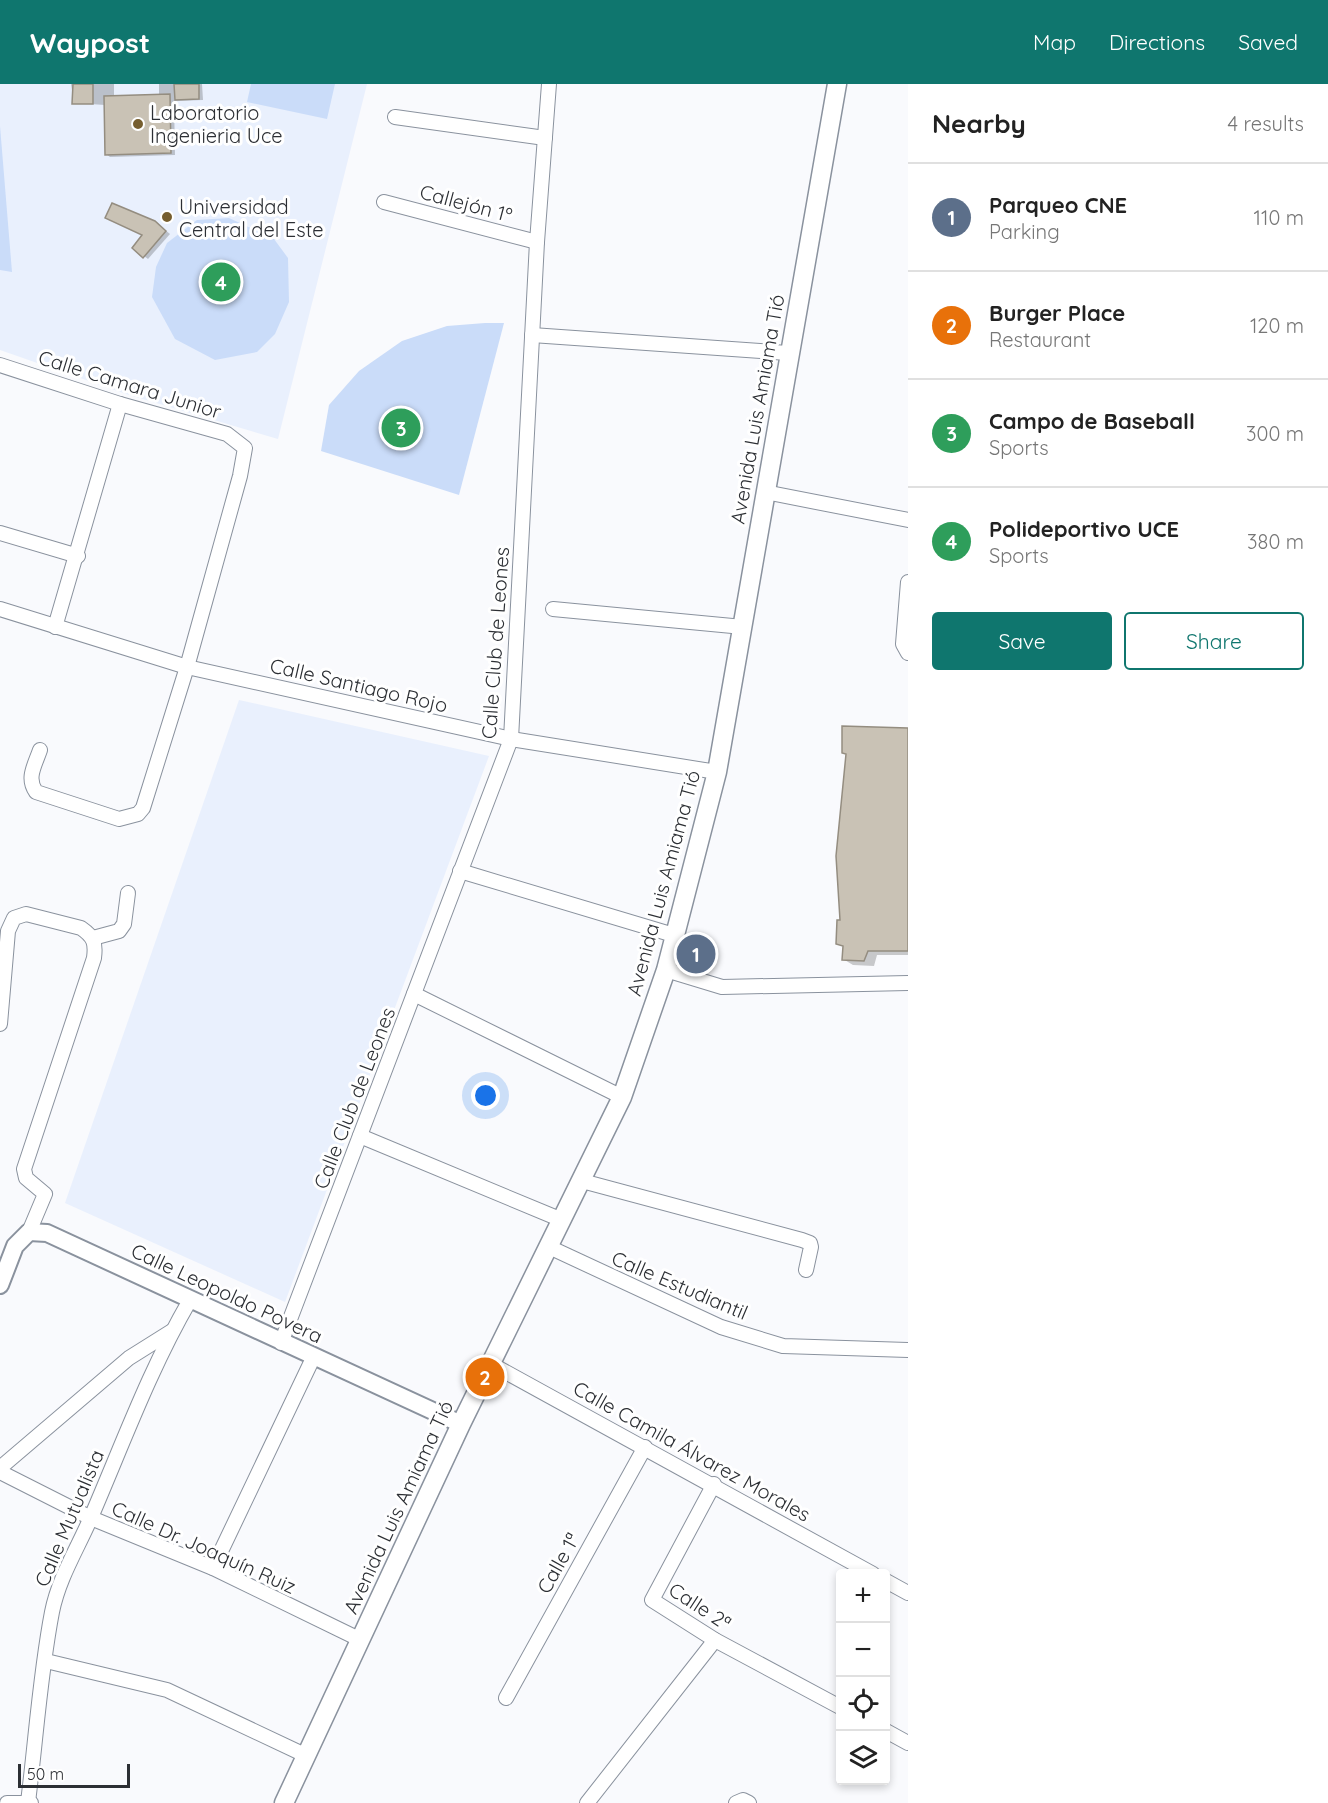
<!DOCTYPE html>
<meta charset="utf-8">
<style>
:root{--surface:#fff;--page:#f6f6f6;--text:#222;--muted:#767676;--line:#e0e0e0;--accent:#0f766e}
body{margin:0;font-family:Quicksand,sans-serif;background:var(--page);color:var(--text)}
.controls{position:absolute;right:18px;bottom:18px;display:grid;overflow:hidden;border-radius:6px;box-shadow:0 3px 9px #0003}
.controls button{width:54px;height:54px;display:grid;place-items:center;padding:0;border:0;border-bottom:2px solid var(--line);background:var(--surface);color:var(--text);font:30px sans-serif}
.scale{position:absolute;left:18px;bottom:15px;width:112px;box-sizing:border-box;padding-left:6px;border:3px solid #2c2f34;border-top:0;font-size:16px;line-height:21px;white-space:nowrap;color:#2c2f34;-webkit-text-stroke:4px #fff;paint-order:stroke}
.you{position:absolute;left:486px;top:1012px;width:21px;height:21px;margin:-15px;border:4px solid #fff;border-radius:50%;background:#1a73e8;box-shadow:0 0 0 9px #1a73e833}
.badge{display:grid;place-items:center;width:39px;height:39px;border-radius:50%;background:var(--accent);color:#fff;font-size:20px;font-weight:700}
.pin{position:absolute;translate:-50% -50%;border:3px solid #fff;box-shadow:0 2px 6px #0006}
.list{margin:0;padding:0;list-style:none}
h2{display:flex;justify-content:space-between;align-items:center;height:78px;margin:0;padding:0 24px;font-size:26px}
h2 small{font-size:20px;font-weight:400;color:var(--muted)}
.list li{display:grid;grid-template-columns:39px 1fr auto;gap:18px;align-items:center;box-sizing:border-box;height:108px;padding:0 24px;border-top:2px solid var(--line)}
.list b{display:block;font-size:22px;white-space:nowrap}
.list p{margin:0;font-size:20px;white-space:nowrap;color:var(--muted)}
.list em{font-size:20px;font-style:normal;color:var(--muted)}
.actions{display:flex;gap:12px;padding:18px 24px}
.actions a{flex:1;padding:14px 0;border:2px solid var(--accent);border-radius:6px;text-align:center;font-size:21px;color:var(--accent)}
.actions .main{background:var(--accent);color:#fff}
.icon{flex:none;width:33px;height:33px;fill:none;stroke:currentColor;stroke-width:2;stroke-linecap:round;stroke-linejoin:round}
.map{position:relative;flex:none;width:908px;height:1719px;overflow:hidden}
header{display:flex;align-items:center;gap:36px;box-sizing:border-box;height:84px;padding:0 30px;background:var(--accent);color:#fff}
header strong{font-size:28px}
nav{display:flex;gap:33px;margin-inline-start:auto;font-size:21px}
main{display:flex}
aside{flex:1;background:var(--surface)}
.map>svg:first-child{display:block}
</style>
<header>
<strong>Waypost</strong>
<nav><a>Map</a><a>Directions</a><a>Saved</a></nav>
</header>
<main>
<div class="map">
<svg width="908" height="1719" viewBox="0 0 908 1719">
<rect width="100%" height="100%" fill="#f9fafd"/>
<g fill="#e9f0fd">
<path d="M0 0H367L278 355 126 310 0 266Z"/>
<path d="M239 616 489 672 285 1218 65 1119Z"/>
</g>
<g fill="#cadcf9">
<path d="M251 0H335L327 35 247 18Z"/>
<path d="M0 42 12 188 0 186Z"/>
<path d="M229 134 274 155 288 174 289 218 275 250 257 268 215 276 175 255 152 213 156 183 167 159 197 136Z"/>
<path d="M485 239H504L459 411 321 367 329 321 359 287 402 257 447 242Z"/>
</g>
<g fill="#0003">
<path d="M71 0H114V13L159 12V0H202L203 16 174 17 175 71 110 73 106 70 105 21 74 19Z"/>
<path d="M159 141 170 150 148 175 144 172Z"/>
<path d="M908 645V871H877L874 882 853 881 843 875 845 863 841 838Z"/>
</g>
<g fill="#c9c2b5" stroke="#948d80" stroke-width="1.5">
<path d="M73 0H93V20H72Z"/>
<path d="M174 0H199V15L175 16Z"/>
<path d="M170 10 171 69 105 71 104 12Z"/>
<path d="M112 119 155 137 166 147 143 174 132 164 142 151 105 134Z"/>
<path d="M842 642 908 644V867H868L864 877 842 876 843 862 836 860 837 836H840L836 772 846 670 842 669Z"/>
</g>
<g fill="none" stroke-linecap="round" stroke-linejoin="round">
<defs>
<g id="minor">
<path d="M395 33 545 54"/>
<path d="M384 118 537 158"/>
<path d="M532 251 788 269"/>
<path d="M0 281 120 320 227 350 245 364 240 392 187 583 143 724 138 730 119 735 36 708C26 694 35 681 40 666"/>
<path d="M765 408 908 436"/>
<path d="M0 449 78 472"/>
<path d="M908 498 903 560 908 569"/>
<path d="M0 525 187 583 511 655 717 688"/>
<path d="M553 525 743 543"/>
<path d="M55 543 120 320"/>
<path d="M460 787 677 852"/>
<path d="M93 854 119 847 124 840 128 809"/>
<path d="M666 886 722 903 908 899"/>
<path d="M414 910 622 1013"/>
<path d="M0 940 8 847 14 834 26 830 81 844C94 853 96 859 94 874L24 1085 26 1094 45 1110 29 1148"/>
<path d="M360 1052 562 1136"/>
<path d="M582 1097 802 1156 810 1159 811 1163 806 1186"/>
<path d="M549 1163 721 1243 783 1262 908 1266"/>
<path d="M281 1259 511 655 537 158 549 0"/>
<path d="M491 1280 873 1490"/>
<path d="M0 1384 129 1274 172 1247"/>
<path d="M0 1388 91 1434 213 1484 361 1556"/>
<path d="M714 1400 652 1516 715 1556 840 1623"/>
<path d="M213 1484 314 1272"/>
<path d="M886 1497 908 1509"/>
<path d="M46 1577 167 1606 307 1672"/>
<path d="M506 1614 645 1363"/>
<path d="M886 1647 908 1659"/>
<path d="M28 1718C36 1655 40 1590 52 1528 59 1493 78 1464 92 1431 123 1359 150 1285 190 1216"/>
<path d="M7 1719H31"/>
<path d="M587 1719 715 1556"/>
<path d="M736 1719 743 1716 749 1719"/>
</g>
<path id="tertiary" d="M0 1201 15 1162 29 1148 47 1149 461 1340"/>
<path id="secondary" d="M284 1719 461 1340 622 1013 666 886 717 688 837 0"/>
</defs>
<use href="#minor" stroke="#8a929e" stroke-width="16"/>
<use href="#tertiary" stroke="#8a929e" stroke-width="20"/>
<use href="#secondary" stroke="#8a929e" stroke-width="21"/>
<use href="#minor" stroke="#fff" stroke-width="14"/>
<use href="#tertiary" stroke="#fff" stroke-width="16"/>
<use href="#secondary" stroke="#fff" stroke-width="18"/>
</g>
<g fill="#765e2f" stroke="#fff" stroke-width="2">
<circle cx="138" cy="40" r="6"/>
<circle cx="167" cy="133" r="6"/>
</g>
<g text-anchor="middle" dominant-baseline="central" stroke-width="6" stroke-linejoin="round" paint-order="stroke">
<g font-size="20" fill="#2c2f34" stroke="#fff" text-anchor="start">
<text x="150" y="28">Laboratorio<tspan x="150" dy="23">Ingenieria Uce</tspan></text>
<text x="179" y="122">Universidad<tspan x="179" dy="23">Central del Este</tspan></text>
</g>
<g font-size="20" fill="#2c2f34" stroke="#fff">
<text transform="translate(466 119) rotate(15)">Callejón 1º</text>
<text transform="translate(130 300) rotate(17)">Calle Camara Junior</text>
<text transform="translate(757 325) rotate(-80)">Avenida Luis Amiama Tió</text>
<text transform="translate(495 559) rotate(-86)">Calle Club de Leones</text>
<text transform="translate(359 601) rotate(13)">Calle Santiago Rojo</text>
<text transform="translate(663 799) rotate(-75)">Avenida Luis Amiama Tió</text>
<text transform="translate(354 1014) rotate(-69)">Calle Club de Leones</text>
<text transform="translate(680 1201) rotate(23)">Calle Estudiantil</text>
<text transform="translate(227 1209) rotate(25)">Calle Leopoldo Povera</text>
<text transform="translate(692 1367) rotate(29)">Calle Camila Álvarez Morales</text>
<text transform="translate(398 1423) rotate(-65)">Avenida Luis Amiama Tió</text>
<text transform="translate(69 1434) rotate(-67)">Calle Mutualista</text>
<text transform="translate(204 1463) rotate(24)">Calle Dr. Joaquín Ruiz</text>
<text transform="translate(558 1479) rotate(-61)">Calle 1ª</text>
<text transform="translate(700 1522) rotate(33)">Calle 2ª</text>
</g>
</g>
</svg>
<div class="controls">
<button>+</button>
<button>−</button>
<button><svg class="icon" aria-label="locate" viewBox="0 0 24 24"><circle cx="12" cy="12" r="6"/><path d="M12 2v4M12 18v4M2 12h4M18 12h4"/></svg></button>
<button><svg class="icon" aria-label="layers" viewBox="0 0 24 24"><path d="M12 4l9 5-9 5-9-5zM3 14l9 5 9-5"/></svg></button>
</div>
<div class="scale">50 m</div>
<div class="you"></div>
<div class="pin badge" style="left:696px;top:870px;background:#5c6f8a">1</div>
<div class="pin badge" style="left:485px;top:1293px;background:#e8710a">2</div>
<div class="pin badge" style="left:401px;top:344px;background:#2e9e5b">3</div>
<div class="pin badge" style="left:221px;top:198px;background:#2e9e5b">4</div>
</div>
<aside>
<h2>Nearby<small>4 results</small></h2>
<ul class="list">
<li><span class="badge" style="background:#5c6f8a">1</span><div><b>Parqueo CNE</b><p>Parking</p></div><em>110 m</em></li>
<li><span class="badge" style="background:#e8710a">2</span><div><b>Burger Place</b><p>Restaurant</p></div><em>120 m</em></li>
<li><span class="badge" style="background:#2e9e5b">3</span><div><b>Campo de Baseball</b><p>Sports</p></div><em>300 m</em></li>
<li><span class="badge" style="background:#2e9e5b">4</span><div><b>Polideportivo UCE</b><p>Sports</p></div><em>380 m</em></li>
</ul>
<div class="actions"><a class="main">Save</a><a>Share</a></div>
</aside>
</main>
